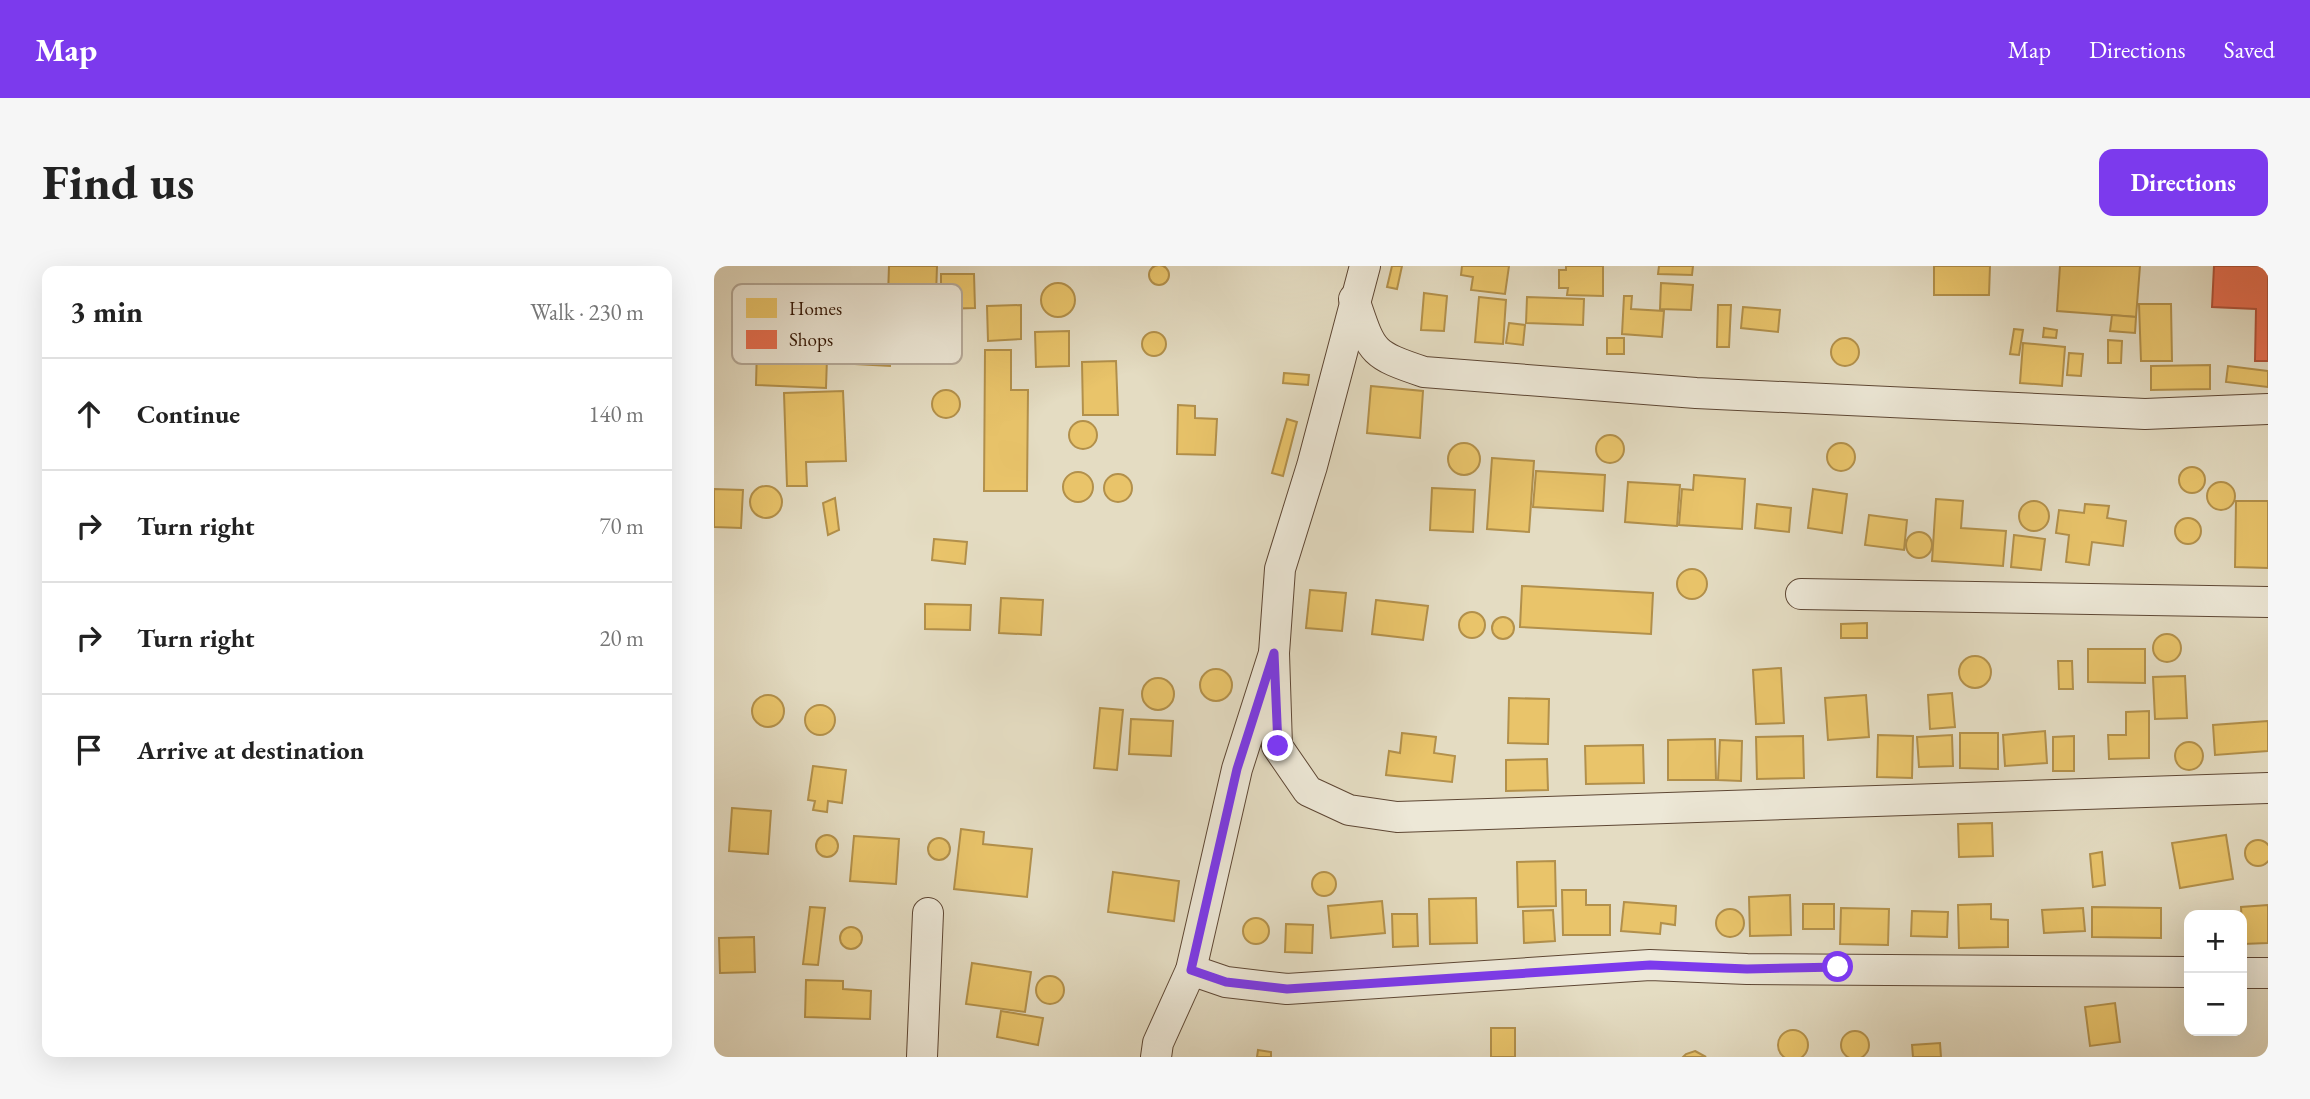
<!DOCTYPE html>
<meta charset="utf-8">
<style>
:root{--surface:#fff;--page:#f6f6f6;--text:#222;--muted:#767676;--line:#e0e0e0;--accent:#7c3aed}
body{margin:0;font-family:"EB Garamond",serif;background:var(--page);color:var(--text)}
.controls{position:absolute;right:21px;bottom:21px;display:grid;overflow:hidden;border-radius:14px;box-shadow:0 7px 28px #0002}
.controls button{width:63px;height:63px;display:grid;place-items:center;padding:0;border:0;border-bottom:2px solid var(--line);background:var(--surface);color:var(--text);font:35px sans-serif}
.stop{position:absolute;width:21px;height:21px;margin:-16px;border:5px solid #7c3aed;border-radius:50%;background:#fff}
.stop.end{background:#7c3aed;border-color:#fff;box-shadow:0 2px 7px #0008}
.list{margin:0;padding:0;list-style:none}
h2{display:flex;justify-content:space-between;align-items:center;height:91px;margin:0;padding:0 28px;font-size:30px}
h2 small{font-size:23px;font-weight:400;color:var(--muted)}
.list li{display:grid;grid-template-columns:46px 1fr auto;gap:21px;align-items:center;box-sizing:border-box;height:112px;padding:0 28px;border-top:2px solid var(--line)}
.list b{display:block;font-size:26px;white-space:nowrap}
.list em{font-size:23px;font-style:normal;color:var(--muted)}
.icon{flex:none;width:38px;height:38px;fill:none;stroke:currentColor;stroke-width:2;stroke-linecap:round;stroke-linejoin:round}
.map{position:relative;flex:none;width:1554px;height:791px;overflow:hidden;border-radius:14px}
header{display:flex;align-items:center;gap:42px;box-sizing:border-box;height:98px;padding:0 35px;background:var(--accent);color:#fff}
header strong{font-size:33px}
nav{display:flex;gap:38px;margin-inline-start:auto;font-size:24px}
.intro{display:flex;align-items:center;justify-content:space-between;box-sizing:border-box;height:168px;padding:0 42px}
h1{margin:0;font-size:49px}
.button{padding:18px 32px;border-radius:14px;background:var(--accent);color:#fff;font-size:24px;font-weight:700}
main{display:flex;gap:42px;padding:0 42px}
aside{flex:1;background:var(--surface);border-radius:14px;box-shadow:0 7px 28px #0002}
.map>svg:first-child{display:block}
</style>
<header>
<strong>Map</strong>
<nav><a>Map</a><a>Directions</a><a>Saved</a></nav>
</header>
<div class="intro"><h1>Find us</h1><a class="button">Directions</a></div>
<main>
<aside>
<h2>3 min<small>Walk · 230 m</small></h2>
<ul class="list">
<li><svg class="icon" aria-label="ahead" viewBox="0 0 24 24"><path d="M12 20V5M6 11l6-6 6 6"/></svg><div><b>Continue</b></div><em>140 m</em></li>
<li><svg class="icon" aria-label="right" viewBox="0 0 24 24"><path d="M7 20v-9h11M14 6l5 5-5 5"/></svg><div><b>Turn right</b></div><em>70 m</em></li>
<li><svg class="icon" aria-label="right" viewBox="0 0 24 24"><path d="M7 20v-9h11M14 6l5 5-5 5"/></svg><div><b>Turn right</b></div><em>20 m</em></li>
<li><svg class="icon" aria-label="arrive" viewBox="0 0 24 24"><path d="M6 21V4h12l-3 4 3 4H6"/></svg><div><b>Arrive at destination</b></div></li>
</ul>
</aside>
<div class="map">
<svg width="1554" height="791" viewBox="0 0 1554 791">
<rect width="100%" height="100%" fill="#e4dcc2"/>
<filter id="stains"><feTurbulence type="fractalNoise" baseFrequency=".00286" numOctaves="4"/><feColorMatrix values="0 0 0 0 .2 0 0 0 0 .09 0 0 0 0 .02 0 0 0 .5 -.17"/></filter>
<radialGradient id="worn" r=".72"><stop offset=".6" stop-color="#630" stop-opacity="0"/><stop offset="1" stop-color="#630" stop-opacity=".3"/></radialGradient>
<g fill="#e9c46a" stroke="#b2904b" stroke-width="2">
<circle cx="445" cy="9" r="10"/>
<path d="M175 0H223L222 30 174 29Z"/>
<path d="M678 0H688L683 23 673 21Z"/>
<path d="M748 0H795L791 28 757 24 759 11 747 9Z"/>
<path d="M852 0H889V30L853 29 854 22H845V4H852Z"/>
<path d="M945 0H979L978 9 944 8Z"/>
<path d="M1220 0H1276L1275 29H1220Z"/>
<path d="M1346 0H1426L1422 51 1343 45Z"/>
<path d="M227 8H260L261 42 227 43Z"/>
<path d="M947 17 979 19 977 44 946 43Z"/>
<circle cx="344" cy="34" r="17"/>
<path d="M710 27 733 30 730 65 707 64Z"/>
<path d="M72 30 115 32 112 122 42 119 44 43 71 44Z"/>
<path d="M910 30H918L917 43 950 45 948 71 908 68Z"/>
<path d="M765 31 792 34 789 78 761 76Z"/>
<path d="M813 31 870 33 869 59 812 57Z"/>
<path d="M1425 38H1457L1458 95H1427Z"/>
<path d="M307 39V73L274 75 273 40Z"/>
<path d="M1004 39H1017L1015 81H1003Z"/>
<path d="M1029 41 1066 44 1064 66 1027 62Z"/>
<path d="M1398 49 1422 51 1421 67 1396 65Z"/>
<path d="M126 54 179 57 176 100 123 97Z"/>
<path d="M795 57 811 59 809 79 792 77Z"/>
<path d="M1330 62 1343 64 1342 72 1329 71Z"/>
<path d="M1300 63 1309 64 1305 89 1296 88Z"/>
<path d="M355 65V100L322 101 321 66Z"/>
<circle cx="440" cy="78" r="12"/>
<rect x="893" y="72" width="17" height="16"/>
<circle cx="1131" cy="86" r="14"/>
<path d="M1394 74 1408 75 1407 97H1394Z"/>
<path d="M1309 77 1351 81 1348 120 1306 117Z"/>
<path d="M271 84H297V124H314L313 225H270Z"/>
<path d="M1355 87 1369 88 1367 110 1353 109Z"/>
<path d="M402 95 404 149H369L368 96Z"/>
<path d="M1496 99V123L1437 124V100Z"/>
<path d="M1514 100 1554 105V121L1512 116Z"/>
<path d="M570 107 595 109 594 119 569 117Z"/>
<path d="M657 120 709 125 706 172 653 167Z"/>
<circle cx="232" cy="138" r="14"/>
<path d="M129 125 132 195 92 196 93 220H73L70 127Z"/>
<path d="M464 139 481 140V152L503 153 501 189 463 188Z"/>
<path d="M573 153 583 156 569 210 558 207Z"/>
<circle cx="369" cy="169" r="14"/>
<circle cx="896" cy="183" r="14"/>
<circle cx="750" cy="193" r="16"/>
<circle cx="1127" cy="191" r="14"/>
<path d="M778 192 820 195 815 266 773 263Z"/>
<circle cx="1478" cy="214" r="13"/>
<path d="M822 205 891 209 889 245 819 241Z"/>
<circle cx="364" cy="221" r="15"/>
<circle cx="404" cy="222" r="14"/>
<path d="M980 209 1031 213 1028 263 965 259 968 223 979 224Z"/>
<circle cx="1507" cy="230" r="14"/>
<path d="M914 216 966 219 963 260 911 256Z"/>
<circle cx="52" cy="236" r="16"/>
<path d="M718 222 761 224 759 266 716 264Z"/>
<path d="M0 223 29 224 27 262 0 261Z"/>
<path d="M1099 223 1133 228 1128 267 1094 262Z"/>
<path d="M121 232 125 264 114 269 109 237Z"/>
<path d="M1222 233 1249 235 1247 262 1292 265 1289 300 1218 295Z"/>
<circle cx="1320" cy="250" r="15"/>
<path d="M1522 235H1554V302L1521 301Z"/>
<path d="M1043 238 1077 242 1075 266 1041 262Z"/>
<path d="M1371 238 1395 240 1393 252 1412 255 1409 280 1378 276 1375 299 1352 296 1355 269 1342 267 1345 244 1370 247Z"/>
<path d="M1155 249 1193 254 1190 284 1151 279Z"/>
<circle cx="1474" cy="265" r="13"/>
<circle cx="1205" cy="279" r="13"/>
<path d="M1300 269 1331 273 1327 304 1297 301Z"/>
<path d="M220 273 253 276 251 298 218 294Z"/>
<circle cx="978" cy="318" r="15"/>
<path d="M808 320 939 327 937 368 806 361Z"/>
<path d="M596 324 632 327 628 365 592 362Z"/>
<path d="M287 332 329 334 327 369 285 367Z"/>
<path d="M662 334 714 340 709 374 658 368Z"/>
<path d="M211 338 257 339 256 364 211 363Z"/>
<circle cx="758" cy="359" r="13"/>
<circle cx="789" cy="362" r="11"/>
<path d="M1153 357V372H1127V358Z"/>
<circle cx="1453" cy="382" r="14"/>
<path d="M1374 383H1431V417L1374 416Z"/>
<circle cx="1261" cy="406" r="16"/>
<path d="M1344 395H1358L1359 423H1345Z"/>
<path d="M1067 402 1070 457 1042 458 1039 404Z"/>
<circle cx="502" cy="419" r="16"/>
<path d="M1471 410 1473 452 1441 453 1439 411Z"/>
<circle cx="444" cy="428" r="16"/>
<path d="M1238 427 1241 461 1216 463 1214 429Z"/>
<path d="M1152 429 1155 471 1114 474 1111 432Z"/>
<circle cx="54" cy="445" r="16"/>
<path d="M795 432 835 433 834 478 794 477Z"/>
<circle cx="106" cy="454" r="15"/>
<path d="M386 442 409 444 403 504 380 502Z"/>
<path d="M1435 445V492L1395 493 1394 469H1412V446Z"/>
<path d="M417 453 459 455 457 490 415 488Z"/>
<path d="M1554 455V485L1501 489 1499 459Z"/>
<path d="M1331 465 1333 497 1291 500 1289 469Z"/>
<path d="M688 467 722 471 720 487 741 490 738 516 672 509 675 485 686 487Z"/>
<path d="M1246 467H1284V503L1246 502Z"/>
<path d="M1164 469 1199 470 1198 512 1163 511Z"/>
<path d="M1238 469 1239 500 1205 501 1203 471Z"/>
<path d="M1089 470 1090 512 1043 513 1042 471Z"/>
<path d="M1360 470V505H1339V471Z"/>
<path d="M1001 473 1002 514H954V474Z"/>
<path d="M1006 474 1028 475 1027 515 1004 514Z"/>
<circle cx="1475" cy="490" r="14"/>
<path d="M929 479 930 517 872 518 871 480Z"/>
<path d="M833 493 834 524 792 525V494Z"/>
<path d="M99 500 132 504 128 537 114 535 113 546 99 544 101 535 94 534Z"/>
<path d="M18 542 57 545 54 588 15 585Z"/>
<path d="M1278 557 1279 590 1245 591 1244 558Z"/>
<path d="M247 563 270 566 269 578 318 583 313 631 240 623Z"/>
<circle cx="113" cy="580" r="11"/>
<path d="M1512 569 1519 613 1466 622 1458 577Z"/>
<path d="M140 570 185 573 182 618 136 615Z"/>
<circle cx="225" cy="583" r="11"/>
<circle cx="1544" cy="587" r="13"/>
<path d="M1388 586 1391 619 1379 621 1376 588Z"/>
<path d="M841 595 842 640 804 641 803 596Z"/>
<circle cx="610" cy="618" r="12"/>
<path d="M399 606 465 615 460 655 394 646Z"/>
<path d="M848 624H872V639H896V669H849Z"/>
<path d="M1076 629 1077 669 1036 670 1035 631Z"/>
<path d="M762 632 763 677 716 678 715 633Z"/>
<path d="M668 635 671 667 617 672 614 640Z"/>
<path d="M910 636 962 640 961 659 947 657 946 668 907 665Z"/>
<rect x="1089" y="638" width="31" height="25"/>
<path d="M1277 638V653L1294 654V681L1245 682 1244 639Z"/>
<path d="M1554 639V677L1529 678 1527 641Z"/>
<path d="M96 641 111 642 104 699 89 698Z"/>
<path d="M1378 641 1447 642V672L1378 671Z"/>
<path d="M1127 642 1175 643 1174 679 1126 678Z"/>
<path d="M1369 642 1371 665 1330 667 1328 644Z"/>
<circle cx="1016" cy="657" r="14"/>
<path d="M839 644 841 675 810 677 809 645Z"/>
<path d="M1198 645 1234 646 1233 671 1197 670Z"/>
<path d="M678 648H703L704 680 679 681Z"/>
<circle cx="542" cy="665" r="13"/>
<path d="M572 658 599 659 598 687 571 686Z"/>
<circle cx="137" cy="672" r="11"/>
<path d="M40 671 41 706 6 707 5 672Z"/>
<path d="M258 697 317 706 311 746 252 738Z"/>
<circle cx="336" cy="724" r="14"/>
<path d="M92 714 129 715V723L157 725 156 753 91 751Z"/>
<path d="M1401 737 1406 776 1376 780 1371 741Z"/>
<path d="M287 745 329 752 324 779 283 771Z"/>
<rect x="777" y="762" width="24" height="29"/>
<circle cx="1079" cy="779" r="15"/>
<circle cx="1141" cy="779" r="14"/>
<path d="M1226 777 1227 791H1199L1198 779Z"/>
<path d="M544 784 557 786V791H543Z"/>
<path d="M981 785 992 791H969L972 788Z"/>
</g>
<path fill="#e76f51" stroke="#b1543a" stroke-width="2" d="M1500 0H1554V95H1541L1542 43 1498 41Z"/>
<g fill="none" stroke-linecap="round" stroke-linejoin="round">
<defs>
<g id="minor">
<path d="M640 33C658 86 656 88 710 106L982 127 1431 148 1554 143"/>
<path d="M1087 328 1554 336"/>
<path d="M560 387 563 480 594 525 635 544 683 551 1554 522"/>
<path d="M477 704 512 716 573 723 936 699 1033 703 1475 706"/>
<path d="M1528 707H1554"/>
<path d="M208 791 214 647"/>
<path d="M442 791 444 777 477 704 523 503 560 387 566 303 598 200 651 0"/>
</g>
</defs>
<use href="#minor" stroke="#5e4734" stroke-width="32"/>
<use href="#minor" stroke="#ede8d7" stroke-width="30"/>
</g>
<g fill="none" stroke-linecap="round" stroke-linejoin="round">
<path stroke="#7c3aed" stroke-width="9" d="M564 480 560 387 523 503 477 704 512 716 573 723 936 699 1033 703 1124 701"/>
</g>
<rect x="18" y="18" width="230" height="80" rx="10" fill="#ede8d7" stroke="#b5a998" stroke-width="2"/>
<rect x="32" y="32" width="31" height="20" fill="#e9c46a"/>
<rect x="32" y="64" width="31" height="19" fill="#e76f51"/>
<g font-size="19" fill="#321504">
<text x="75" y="49">Homes</text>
<text x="75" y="80">Shops</text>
</g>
<rect width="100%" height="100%" filter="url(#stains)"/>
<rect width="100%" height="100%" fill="url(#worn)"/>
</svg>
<div class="controls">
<button>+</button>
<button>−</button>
</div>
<div class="stop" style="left:1124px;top:701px"></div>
<div class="stop end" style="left:564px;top:480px"></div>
</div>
</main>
